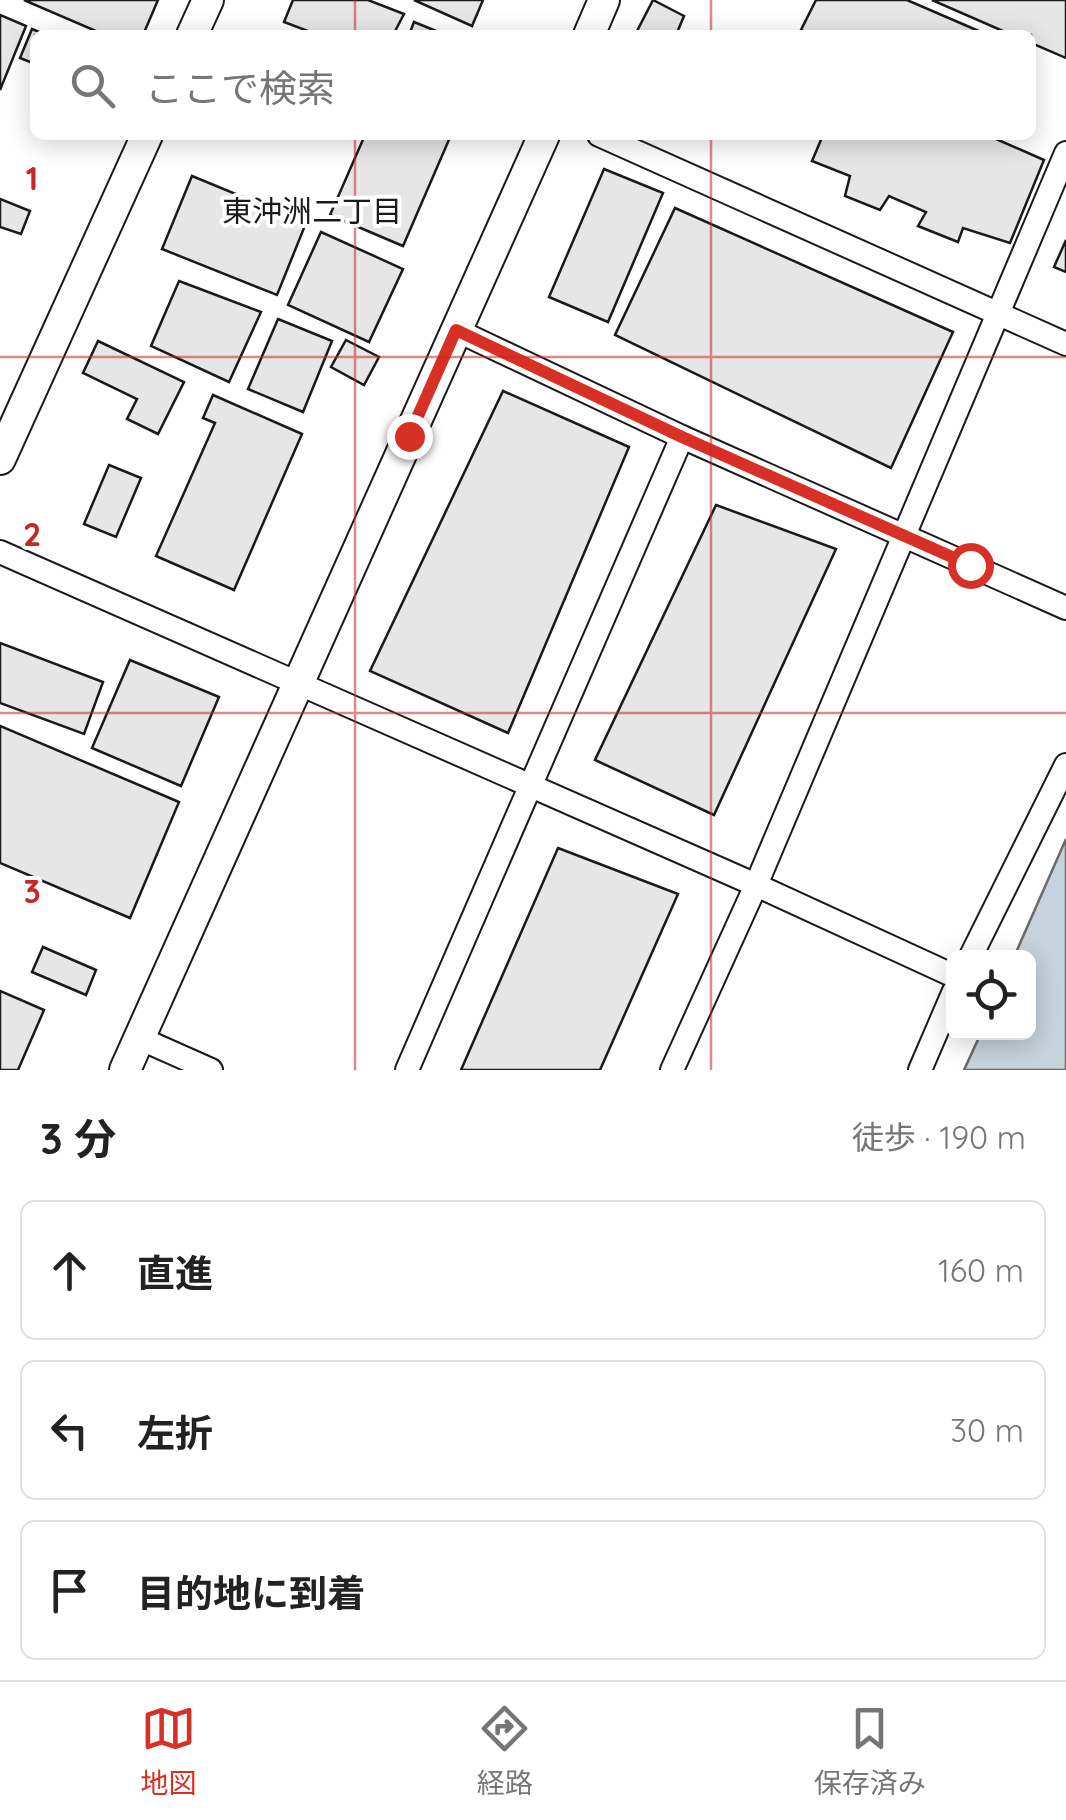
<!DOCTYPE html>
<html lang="ja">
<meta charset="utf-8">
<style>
:root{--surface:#fff;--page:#f2f2f2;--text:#222;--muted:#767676;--line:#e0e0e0;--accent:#d93025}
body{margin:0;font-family:Quicksand,"Noto Sans JP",sans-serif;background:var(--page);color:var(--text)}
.controls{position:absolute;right:30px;bottom:30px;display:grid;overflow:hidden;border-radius:15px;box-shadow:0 5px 25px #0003}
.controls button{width:90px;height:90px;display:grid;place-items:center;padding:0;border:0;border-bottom:2px solid var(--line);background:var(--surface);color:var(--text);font:50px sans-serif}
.stop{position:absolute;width:30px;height:30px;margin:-22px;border:8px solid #d93025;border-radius:50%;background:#fff}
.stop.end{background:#d93025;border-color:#fff;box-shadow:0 2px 10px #0008}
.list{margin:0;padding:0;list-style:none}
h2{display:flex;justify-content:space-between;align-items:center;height:130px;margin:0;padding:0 40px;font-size:42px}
h2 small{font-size:32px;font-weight:400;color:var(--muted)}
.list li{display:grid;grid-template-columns:65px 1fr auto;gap:30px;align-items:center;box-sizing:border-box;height:140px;margin:0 20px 20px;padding:0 20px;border:2px solid var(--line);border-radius:15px}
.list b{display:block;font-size:38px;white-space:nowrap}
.list em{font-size:32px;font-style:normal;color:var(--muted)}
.icon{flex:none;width:55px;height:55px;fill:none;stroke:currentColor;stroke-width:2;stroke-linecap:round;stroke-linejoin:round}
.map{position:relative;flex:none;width:1066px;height:1070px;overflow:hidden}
.search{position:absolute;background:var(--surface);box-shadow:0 5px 25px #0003;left:30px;right:30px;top:30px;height:110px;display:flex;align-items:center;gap:25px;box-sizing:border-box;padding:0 35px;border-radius:15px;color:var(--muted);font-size:38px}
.sheet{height:610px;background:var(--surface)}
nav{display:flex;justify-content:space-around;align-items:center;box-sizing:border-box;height:140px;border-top:2px solid var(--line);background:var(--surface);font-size:28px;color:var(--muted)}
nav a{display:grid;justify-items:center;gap:5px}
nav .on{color:var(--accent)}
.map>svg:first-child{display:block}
</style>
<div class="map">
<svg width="1066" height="1070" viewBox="0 0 1066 1070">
<rect width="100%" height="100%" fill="#fff"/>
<path fill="#c6d2dc" stroke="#6a6a6a" stroke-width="2.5" d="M1066 839V1070H964L981 1033 1028 1032V958L1014 957Z"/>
<g fill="#e6e6e6" stroke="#1a1a1a" stroke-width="2.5">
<path d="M24 0H158L143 35H105Z"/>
<path d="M293 0H368L404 14 393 35H307L308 31 284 22Z"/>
<path d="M414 0H483L472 26Z"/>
<path d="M653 0 684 16 676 35H635Z"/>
<path d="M816 0H907L988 35H812L801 30Z"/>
<path d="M932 0H1066V58L1031 43V35H1012Z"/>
<path d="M0 15 26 26 0 90Z"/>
<path d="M414 22 446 35H409Z"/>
<path d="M32 29 46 35H35V64L20 58Z"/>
<path d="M365 135H451L403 246 330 215Z"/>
<path d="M823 135H987L1044 160 1010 243 963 228 958 242 918 226 926 212 889 196 880 210 845 196 850 176 812 161Z"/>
<path d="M604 169 663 193 608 322 549 297Z"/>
<path d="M192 176 306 223 277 295 162 249Z"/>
<path d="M0 199 30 211 21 234 0 227Z"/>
<path d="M675 208 953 332 891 468 615 335Z"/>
<path d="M321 232 403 269 369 342 288 305Z"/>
<path d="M1066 240V272L1054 267Z"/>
<path d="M179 281 261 312 229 382 151 346Z"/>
<path d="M278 319 332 341 303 412 248 389Z"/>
<path d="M346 340 379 357 364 385 331 367Z"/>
<path d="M98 341 184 382 158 434 127 419 137 399 83 373Z"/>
<path d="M503 391 629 447 508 733 370 671Z"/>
<path d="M213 395 302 434 234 590 156 556 215 423 203 418Z"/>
<path d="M109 465 141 478 116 537 84 524Z"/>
<path d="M716 505 836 549 714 815 595 760Z"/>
<path d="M0 643 103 682 84 734 0 703Z"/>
<path d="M130 660 219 697 181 786 92 748Z"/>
<path d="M0 726 179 802 130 918 0 863Z"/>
<path d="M558 848 678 894 600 1070H461Z"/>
<path d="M43 947 96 970 86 995 32 972Z"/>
<path d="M0 991 44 1010 18 1070H0Z"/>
</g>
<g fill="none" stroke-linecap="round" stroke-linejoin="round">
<defs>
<g id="street">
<path d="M599 135 1066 344"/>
<path d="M456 330 682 437 1066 608"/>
<path d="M0 552 756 885 954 976"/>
<path d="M970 958 1066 765"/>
<path d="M139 1038 211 1070"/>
<path d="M407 1070 682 437"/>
<path d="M672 1070 756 885 1066 153"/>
<path d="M920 1070 954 991"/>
</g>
<g id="secondary">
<path d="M192 35 208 0"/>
<path d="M589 35 604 0"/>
<path d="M0 459 147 135"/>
<path d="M125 1070 544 135"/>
</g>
</defs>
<use href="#street" stroke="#1a1a1a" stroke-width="26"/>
<use href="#secondary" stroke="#1a1a1a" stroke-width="34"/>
<use href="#street" stroke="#fff" stroke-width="22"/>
<use href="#secondary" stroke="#fff" stroke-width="30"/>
</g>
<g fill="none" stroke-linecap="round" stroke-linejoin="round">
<path stroke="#d93025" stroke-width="12" d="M409 436 456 330 682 437 970 565"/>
</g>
<path fill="none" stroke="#c62828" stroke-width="2.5" stroke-opacity="0.55" d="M355 0V35M711 0V35M355 135V1070M711 135V1070M0 357H1066M0 713H1066"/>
<g text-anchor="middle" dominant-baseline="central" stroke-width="8" stroke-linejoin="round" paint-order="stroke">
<g font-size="30" fill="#1a1a1a" stroke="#fff">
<text x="312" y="211">東沖洲二丁目</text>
</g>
</g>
<g font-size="32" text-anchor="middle" font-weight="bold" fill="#c62828" stroke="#fff" stroke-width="8" stroke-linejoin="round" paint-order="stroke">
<text x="32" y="190">1</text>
<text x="32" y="546">2</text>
<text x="32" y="903">3</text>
</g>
</svg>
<div class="controls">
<button><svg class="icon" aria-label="locate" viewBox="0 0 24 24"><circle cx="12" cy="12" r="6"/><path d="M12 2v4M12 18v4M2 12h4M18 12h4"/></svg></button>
</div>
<div class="stop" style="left:970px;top:565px"></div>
<div class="stop end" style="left:409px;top:436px"></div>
<div class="search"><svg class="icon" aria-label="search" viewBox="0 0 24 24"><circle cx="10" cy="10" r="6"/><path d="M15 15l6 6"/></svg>ここで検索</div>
</div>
<section class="sheet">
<h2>3 分<small>徒歩 · 190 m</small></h2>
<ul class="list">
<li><svg class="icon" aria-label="ahead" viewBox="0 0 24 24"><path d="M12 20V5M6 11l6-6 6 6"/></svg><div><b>直進</b></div><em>160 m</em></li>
<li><svg class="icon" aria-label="left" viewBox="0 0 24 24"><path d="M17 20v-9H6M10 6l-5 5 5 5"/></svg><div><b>左折</b></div><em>30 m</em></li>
<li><svg class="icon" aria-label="arrive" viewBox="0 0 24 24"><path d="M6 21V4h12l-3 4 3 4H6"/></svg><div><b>目的地に到着</b></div></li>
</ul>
</section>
<nav>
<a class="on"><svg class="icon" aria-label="map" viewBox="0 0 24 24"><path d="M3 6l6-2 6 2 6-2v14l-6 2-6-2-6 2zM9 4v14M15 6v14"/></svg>地図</a>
<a><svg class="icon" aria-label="directions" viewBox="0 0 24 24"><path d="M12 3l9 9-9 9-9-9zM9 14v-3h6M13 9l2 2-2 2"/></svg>経路</a>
<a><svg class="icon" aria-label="saved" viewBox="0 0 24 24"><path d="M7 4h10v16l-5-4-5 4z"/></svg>保存済み</a>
</nav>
